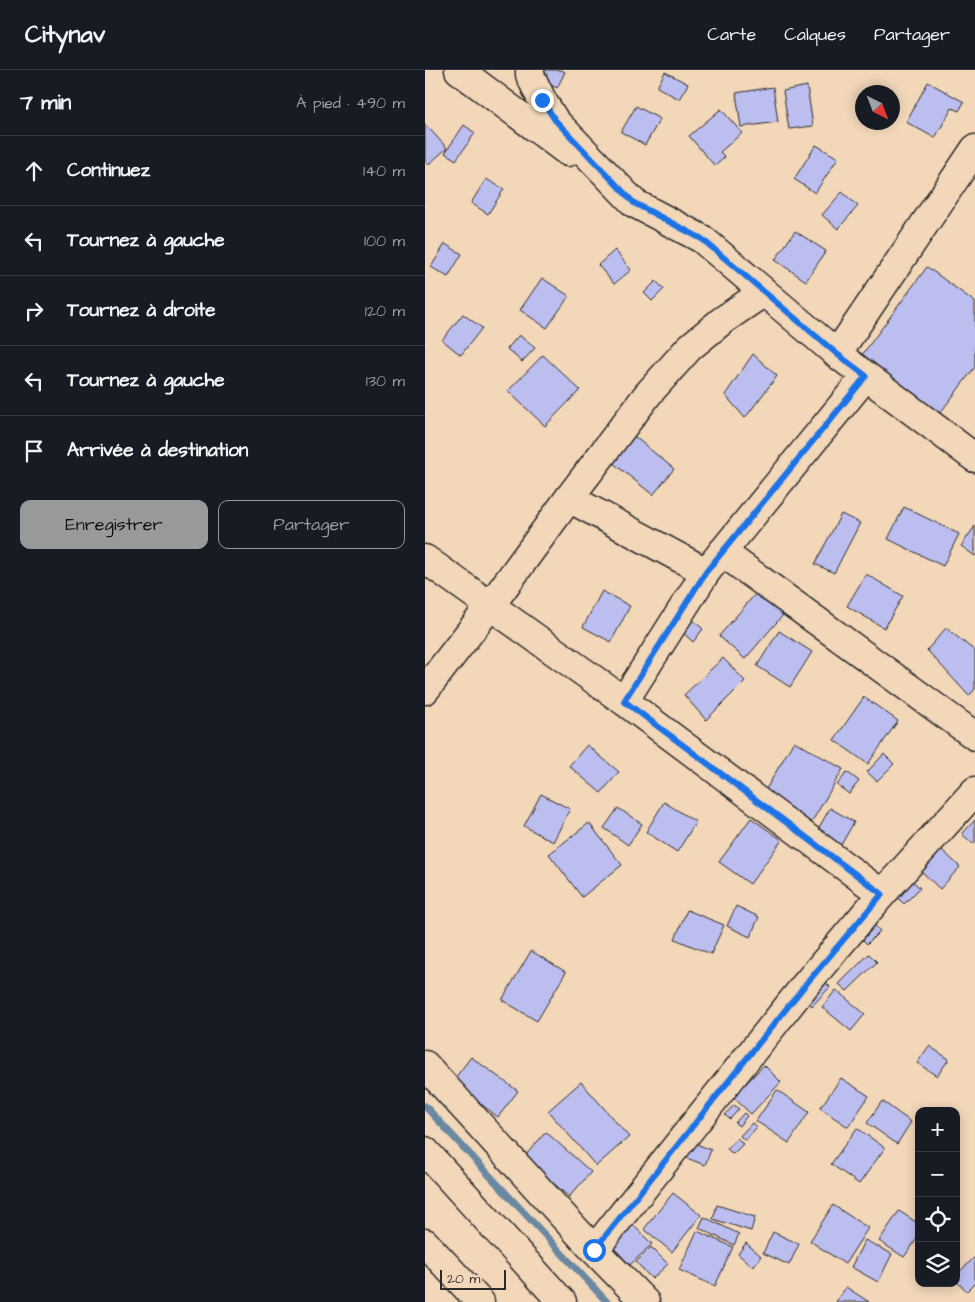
<!DOCTYPE html>
<html lang="fr">
<meta charset="utf-8">
<style>
:root{--surface:#171b24;--page:#242831;--text:#f1f3f6;--muted:#9ea1a6;--line:#363941;--accent:#98999b}
body{margin:0;font-family:"Architects Daughter",sans-serif;background:var(--page);color:var(--text)}
.controls{position:absolute;right:15px;bottom:15px;display:grid;overflow:hidden;border-radius:10px;box-shadow:0 2px 12px #0003}
.controls button{width:45px;height:45px;display:grid;place-items:center;padding:0;border:0;border-bottom:1px solid var(--line);background:var(--surface);color:var(--text);font:25px sans-serif}
.compass{position:absolute;left:430px;top:15px;width:45px;height:45px;border-radius:50%;background:var(--surface);box-shadow:0 2px 12px #0003;rotate:138deg}
.scale{position:absolute;left:15px;bottom:12px;width:66px;box-sizing:border-box;padding-left:5px;border:2px solid #2b2b2b;border-top:0;font-size:14px;line-height:18px;white-space:nowrap;color:#2b2b2b;-webkit-text-stroke:4px #f2d7b9;paint-order:stroke}
.stop{position:absolute;width:15px;height:15px;margin:-11px;border:4px solid #1a73e8;border-radius:50%;background:#fff}
.stop.end{background:#1a73e8;border-color:#fff;box-shadow:0 1px 5px #0008}
.list{margin:0;padding:0;list-style:none}
h2{display:flex;justify-content:space-between;align-items:center;height:65px;margin:0;padding:0 20px;font-size:21px}
h2 small{font-size:16px;font-weight:400;color:var(--muted)}
.list li{display:grid;grid-template-columns:32px 1fr auto;gap:15px;align-items:center;box-sizing:border-box;height:70px;padding:0 20px;border-top:1px solid var(--line)}
.list b{display:block;font-size:19px;white-space:nowrap}
.list em{font-size:16px;font-style:normal;color:var(--muted)}
.actions{display:flex;gap:10px;padding:15px 20px}
.actions a{flex:1;padding:11px 0;border:1px solid var(--accent);border-radius:10px;text-align:center;font-size:18px;color:var(--accent)}
.actions .main{background:var(--accent);color:#111}
.icon{flex:none;width:28px;height:28px;fill:none;stroke:currentColor;stroke-width:2;stroke-linecap:round;stroke-linejoin:round}
.map{position:relative;flex:none;width:550px;height:1232px;overflow:hidden}
header{display:flex;align-items:center;gap:30px;box-sizing:border-box;height:70px;padding:0 25px;background:var(--surface);border-bottom:1px solid var(--line)}
header strong{font-size:24px}
nav{display:flex;gap:28px;margin-inline-start:auto;font-size:18px}
main{display:flex}
aside{flex:1;background:var(--surface)}
.map>svg:first-child{display:block}
</style>
<header>
<strong>Citynav</strong>
<nav><a>Carte</a><a>Calques</a><a>Partager</a></nav>
</header>
<main>
<aside>
<h2>7 min<small>À pied · 490 m</small></h2>
<ul class="list">
<li><svg class="icon" aria-label="ahead" viewBox="0 0 24 24"><path d="M12 20V5M6 11l6-6 6 6"/></svg><div><b>Continuez</b></div><em>140 m</em></li>
<li><svg class="icon" aria-label="left" viewBox="0 0 24 24"><path d="M17 20v-9H6M10 6l-5 5 5 5"/></svg><div><b>Tournez à gauche</b></div><em>100 m</em></li>
<li><svg class="icon" aria-label="right" viewBox="0 0 24 24"><path d="M7 20v-9h11M14 6l5 5-5 5"/></svg><div><b>Tournez à droite</b></div><em>120 m</em></li>
<li><svg class="icon" aria-label="left" viewBox="0 0 24 24"><path d="M17 20v-9H6M10 6l-5 5 5 5"/></svg><div><b>Tournez à gauche</b></div><em>130 m</em></li>
<li><svg class="icon" aria-label="arrive" viewBox="0 0 24 24"><path d="M6 21V4h12l-3 4 3 4H6"/></svg><div><b>Arrivée à destination</b></div></li>
</ul>
<div class="actions"><a class="main">Enregistrer</a><a>Partager</a></div>
</aside>
<div class="map">
<svg width="550" height="1232" viewBox="0 0 550 1232">
<rect width="100%" height="100%" fill="#f2d7b9"/>
<filter id="ink" filterUnits="userSpaceOnUse"><feTurbulence type="fractalNoise" baseFrequency=".02" numOctaves="2"/><feDisplacementMap in="SourceGraphic" scale="10" xChannelSelector="R" yChannelSelector="G"/><feConvolveMatrix kernelMatrix="1 2 1 2 8 2 1 2 1" color-interpolation-filters="sRGB"/></filter>
<g filter="url(#ink)">
<g fill="none" stroke-linecap="round" stroke-linejoin="round">
<path stroke="#6a88a2" stroke-width="7" d="M0 1036 182 1232"/>
</g>
<g fill="#bcbef0" stroke="#2b2b2b">
<path d="M115 0H136L140 2 132 18 111 8Z"/>
<path d="M240 2 263 14 254 29 232 17Z"/>
<path d="M503 12 539 32 534 41 527 38 510 68 481 52Z"/>
<path d="M382 16 388 56 364 59 358 21Z"/>
<path d="M348 17 353 52 316 57 311 23Z"/>
<path d="M211 36 235 49 220 75 196 62Z"/>
<path d="M296 39 317 63 295 82 300 87 290 96 264 66Z"/>
<path d="M0 54 22 78 3 95 0 91Z"/>
<path d="M39 55 50 63 31 90 20 83Z"/>
<path d="M391 75 413 88 390 123 369 109Z"/>
<path d="M61 109 79 119 63 144 46 133Z"/>
<path d="M417 122 433 136 413 159 397 145Z"/>
<path d="M370 161 401 181 381 211 350 190Z"/>
<path d="M20 174 37 184 23 207 6 197Z"/>
<path d="M190 180 206 200 189 214 173 195Z"/>
<path d="M502 197 550 232V297L509 351 431 293Z"/>
<path d="M117 208 144 226 122 258 95 240Z"/>
<path d="M231 211 239 219 227 231 219 223Z"/>
<path d="M38 244 57 258 36 285 17 270Z"/>
<path d="M94 265 110 278 97 292 82 279Z"/>
<path d="M328 284 352 306 320 348 300 325Z"/>
<path d="M118 285 155 320 120 356 83 321Z"/>
<path d="M204 362 249 399 228 425 183 389Z"/>
<path d="M479 437 534 464 518 496 463 469Z"/>
<path d="M416 444 435 453 409 503 390 494Z"/>
<path d="M550 456V486L536 476Z"/>
<path d="M441 504 478 526 459 558 422 536Z"/>
<path d="M177 521 205 536 186 572 158 557Z"/>
<path d="M332 522 358 545 320 589 294 566Z"/>
<path d="M263 545 278 559 268 572 252 557Z"/>
<path d="M521 558 550 581V619L544 626 502 580Z"/>
<path d="M354 561 387 582 365 617 332 596Z"/>
<path d="M298 588 320 611 281 650 259 625Z"/>
<path d="M439 627 473 651 443 694 409 670Z"/>
<path d="M369 671 418 699 386 753 337 726Z"/>
<path d="M162 675 194 702 176 723 144 696Z"/>
<path d="M459 684 469 694 452 711 442 702Z"/>
<path d="M422 702 434 711 424 724 412 715Z"/>
<path d="M116 724 145 739 128 772 99 756Z"/>
<path d="M239 732 271 752 252 782 221 762Z"/>
<path d="M193 738 217 754 203 775 179 758Z"/>
<path d="M405 738 429 752 416 775 392 761Z"/>
<path d="M326 748 357 770 325 814 294 792Z"/>
<path d="M550 750V772L548 774 537 764Z"/>
<path d="M164 753 197 795 157 827 124 784Z"/>
<path d="M514 777 535 797 515 819 494 799Z"/>
<path d="M483 807 495 818 479 834 468 823Z"/>
<path d="M311 836 334 847 325 867 302 856Z"/>
<path d="M262 840 299 855 286 884 250 869Z"/>
<path d="M446 852 455 861 442 874 433 865Z"/>
<path d="M106 881 141 902 112 951 77 930Z"/>
<path d="M444 884 452 892 422 921 414 914Z"/>
<path d="M395 907 405 917 387 936 377 925Z"/>
<path d="M411 920 440 944 426 961 397 937Z"/>
<path d="M504 976 524 989 512 1006 492 993Z"/>
<path d="M46 987 93 1021 73 1047 27 1012Z"/>
<path d="M339 995 356 1012 326 1044 308 1027Z"/>
<path d="M416 1008 444 1026 423 1057 395 1038Z"/>
<path d="M156 1012 204 1067 171 1096 123 1041Z"/>
<path d="M352 1020 384 1042 364 1073 331 1051Z"/>
<path d="M457 1031 486 1052 472 1074 442 1053Z"/>
<path d="M309 1035 314 1039 305 1049 300 1045Z"/>
<path d="M319 1043 322 1046 314 1056 310 1053Z"/>
<path d="M327 1053 332 1057 320 1070 315 1066Z"/>
<path d="M432 1058 460 1078 434 1114 406 1094Z"/>
<path d="M121 1062 166 1102 144 1127 99 1087Z"/>
<path d="M312 1068 318 1074 308 1084 302 1079Z"/>
<path d="M262 1070 286 1080 280 1095 256 1086Z"/>
<path d="M248 1123 276 1145 247 1182 219 1159Z"/>
<path d="M292 1135 330 1147 326 1161 288 1149Z"/>
<path d="M408 1135 443 1158 420 1194 385 1171Z"/>
<path d="M474 1141 494 1154V1166L479 1187 454 1171Z"/>
<path d="M279 1147 314 1164 309 1175 274 1158Z"/>
<path d="M208 1155 227 1174 205 1195 187 1176Z"/>
<path d="M272 1161 308 1177 290 1216 254 1200Z"/>
<path d="M348 1162 374 1174 364 1195 338 1183Z"/>
<path d="M440 1170 467 1184 453 1212 426 1197Z"/>
<path d="M321 1173 336 1186 328 1197 313 1184Z"/>
<path d="M226 1177 243 1194 227 1209 211 1192Z"/>
<path d="M550 1187V1213L542 1221 531 1211V1205Z"/>
<path d="M421 1217 444 1232H411Z"/>
</g>
<g fill="none" stroke-linecap="round" stroke-linejoin="round">
<defs>
<g id="minor">
<path d="M34 0 143 82"/>
<path d="M105 0V5L117 30 130 51 209 133 277 169 412 284"/>
<path d="M550 79 412 284 550 388"/>
<path d="M144 428 223 324 265 277 298 250 339 222"/>
<path d="M297 482 550 666"/>
<path d="M0 489 199 631 457 824"/>
<path d="M0 620 65 536 144 428 281 502 441 306"/>
<path d="M199 631 281 502"/>
<path d="M0 995 169 1180 220 1232"/>
<path d="M0 1173 55 1232"/>
<path d="M169 1180 381 914 457 824 550 721"/>
</g>
<path id="highway" d="M0 1081 137 1232"/>
</defs>
<use href="#minor" stroke="#2b2b2b" stroke-width="31"/>
<use href="#highway" stroke="#2b2b2b" stroke-width="31"/>
<use href="#minor" stroke="#f2d7b9" stroke-width="28"/>
<use href="#highway" stroke="#f2d7b9" stroke-width="28"/>
</g>
</g>
<g fill="none" stroke-linecap="round" stroke-linejoin="round" filter="url(#ink)">
<path stroke="#1a73e8" stroke-width="6" d="M117 30 130 50 209 133 277 169 412 284 441 306 281 502 199 631 457 824 381 914 169 1180"/>
</g>
</svg>
<div class="controls">
<button>+</button>
<button>−</button>
<button><svg class="icon" aria-label="locate" viewBox="0 0 24 24"><circle cx="12" cy="12" r="6"/><path d="M12 2v4M12 18v4M2 12h4M18 12h4"/></svg></button>
<button><svg class="icon" aria-label="layers" viewBox="0 0 24 24"><path d="M12 4l9 5-9 5-9-5zM3 14l9 5 9-5"/></svg></button>
</div>
<svg class="compass" viewBox="-18 -18 36 36"><path d="M0-13l5 13h-10z" fill="#e53935"/><path d="M0 13l5-13h-10z" fill="#9ea1a6"/></svg>
<div class="scale">20 m</div>
<div class="stop" style="left:169px;top:1180px"></div>
<div class="stop end" style="left:117px;top:30px"></div>
</div>
</main>
